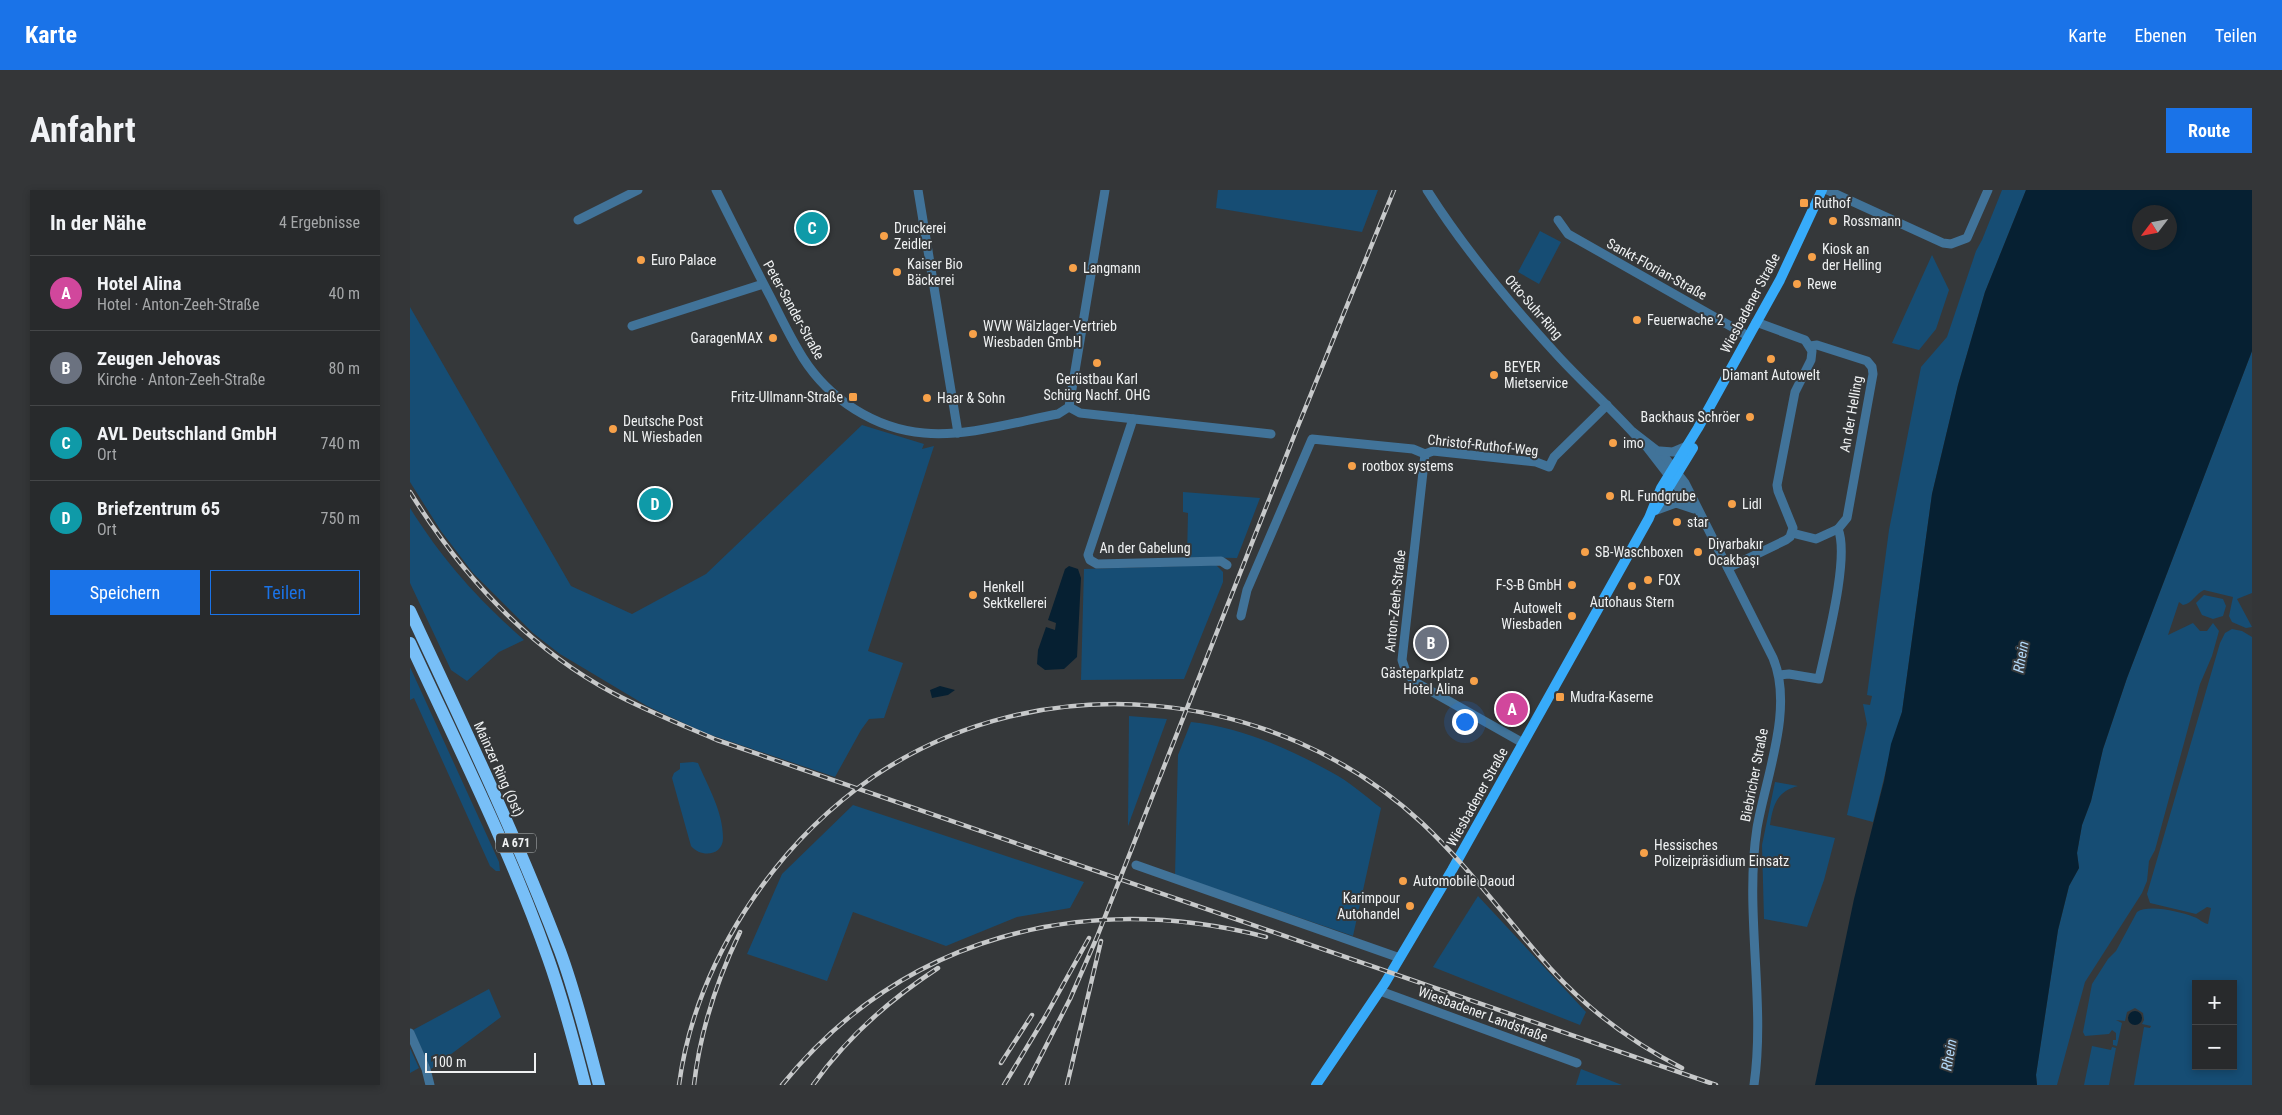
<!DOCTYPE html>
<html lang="de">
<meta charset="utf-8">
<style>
:root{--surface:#282a2c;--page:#343638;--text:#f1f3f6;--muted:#a5a7a9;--line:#444648;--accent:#1a73e8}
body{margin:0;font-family:"Roboto Condensed",sans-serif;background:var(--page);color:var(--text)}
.controls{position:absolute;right:15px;bottom:15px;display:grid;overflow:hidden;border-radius:0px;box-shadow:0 2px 8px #0003}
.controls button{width:45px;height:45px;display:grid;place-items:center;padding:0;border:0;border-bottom:1px solid var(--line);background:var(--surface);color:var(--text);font:25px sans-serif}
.compass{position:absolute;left:1722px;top:15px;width:45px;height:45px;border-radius:50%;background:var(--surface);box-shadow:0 2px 8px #0003;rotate:238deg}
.scale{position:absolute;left:15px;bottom:12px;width:111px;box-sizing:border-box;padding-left:5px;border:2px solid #eff1f2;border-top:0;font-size:14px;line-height:18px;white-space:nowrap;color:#eff1f2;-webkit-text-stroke:4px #35383a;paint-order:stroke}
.you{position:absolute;left:1054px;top:531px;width:18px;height:18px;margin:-12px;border:4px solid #fff;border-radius:50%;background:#1a73e8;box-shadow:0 0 0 8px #1a73e833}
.badge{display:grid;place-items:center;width:32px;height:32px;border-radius:50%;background:var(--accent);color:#fff;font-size:16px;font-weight:700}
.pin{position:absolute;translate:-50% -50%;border:2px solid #fff;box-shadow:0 1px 5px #0006}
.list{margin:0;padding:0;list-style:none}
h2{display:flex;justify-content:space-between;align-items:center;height:65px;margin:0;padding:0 20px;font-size:21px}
h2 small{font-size:16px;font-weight:400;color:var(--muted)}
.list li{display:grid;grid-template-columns:32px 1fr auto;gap:15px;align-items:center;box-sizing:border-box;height:75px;padding:0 20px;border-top:1px solid var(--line)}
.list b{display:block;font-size:19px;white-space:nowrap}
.list p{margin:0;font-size:16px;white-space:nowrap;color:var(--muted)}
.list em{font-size:16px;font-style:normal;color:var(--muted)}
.actions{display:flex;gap:10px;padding:15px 20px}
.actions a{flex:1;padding:11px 0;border:1px solid var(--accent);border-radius:0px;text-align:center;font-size:18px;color:var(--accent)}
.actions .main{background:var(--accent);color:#fff}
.map{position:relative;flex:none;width:1842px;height:895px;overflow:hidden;border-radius:0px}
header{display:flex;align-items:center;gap:30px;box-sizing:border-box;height:70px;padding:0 25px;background:var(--accent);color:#fff}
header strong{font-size:24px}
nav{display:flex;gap:28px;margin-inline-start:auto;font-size:18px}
.intro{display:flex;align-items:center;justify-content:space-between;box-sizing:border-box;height:120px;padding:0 30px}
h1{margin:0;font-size:35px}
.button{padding:12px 22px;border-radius:0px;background:var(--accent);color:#fff;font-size:18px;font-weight:700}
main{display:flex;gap:30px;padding:0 30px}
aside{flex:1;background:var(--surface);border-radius:0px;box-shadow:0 2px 8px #0003}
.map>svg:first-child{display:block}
</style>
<header>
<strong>Karte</strong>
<nav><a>Karte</a><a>Ebenen</a><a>Teilen</a></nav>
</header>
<div class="intro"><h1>Anfahrt</h1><a class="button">Route</a></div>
<main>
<aside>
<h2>In der Nähe<small>4 Ergebnisse</small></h2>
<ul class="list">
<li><span class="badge" style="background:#d1479c">A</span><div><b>Hotel Alina</b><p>Hotel · Anton-Zeeh-Straße</p></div><em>40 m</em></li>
<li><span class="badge" style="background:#6b7280">B</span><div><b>Zeugen Jehovas</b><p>Kirche · Anton-Zeeh-Straße</p></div><em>80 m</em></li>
<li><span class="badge" style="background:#0f9aa8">C</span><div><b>AVL Deutschland GmbH</b><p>Ort</p></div><em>740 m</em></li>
<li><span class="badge" style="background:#0f9aa8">D</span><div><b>Briefzentrum 65</b><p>Ort</p></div><em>750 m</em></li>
</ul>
<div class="actions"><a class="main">Speichern</a><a>Teilen</a></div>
</aside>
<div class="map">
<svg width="1842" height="895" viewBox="0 0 1842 895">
<rect width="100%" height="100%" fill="#35383a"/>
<g fill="#164d74" fill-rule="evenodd">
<path d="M808 0H968L952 42 806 18Z"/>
<path d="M1592 0H1616L1575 102 1548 195 1522 304 1492 522C1480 558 1473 595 1463 632L1437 625 1457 534 1453 514 1460 515 1462 506 1457 505 1479 340 1511 177 1537 147 1566 61 1572 50Z"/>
<path d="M1130 41 1151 52 1129 94 1108 82Z"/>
<path d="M1522 65 1539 100 1526 139 1509 160 1482 153Z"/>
<path d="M0 117 161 396 222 424 296 384 452 235 514 254 512 259 524 256 458 461 493 473 474 528 459 529 451 540 425 587 295 543 237 516 150 464 123 443 63 383 31 341 0 292Z"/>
<path d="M1842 161V403L1827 409 1842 437 1836 438 1822 432 1819 426 1823 407 1794 400C1785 404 1783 413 1773 415L1769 412 1758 445 1783 433 1790 441H1797L1803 433 1809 441 1802 466 1790 494 1745 660 1739 671 1737 691 1732 703 1675 792 1647 895H1627L1626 885 1648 740 1659 696 1669 678 1667 663 1672 635 1681 611 1693 559 1717 488Z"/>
<path d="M773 302 850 308 827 368 777 367 778 323 773 322Z"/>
<path d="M0 318C34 372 67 408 114 450L89 462 57 491 41 480 0 393Z"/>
<path d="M806 375 813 382V392L774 489 671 490 674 379Z"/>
<path d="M1794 405 1813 409 1816 416 1813 426 1803 429 1792 425 1786 413Z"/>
<path d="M1822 439 1832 441 1842 447V895H1724L1734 837 1740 838 1741 836 1732 834 1734 830 1733 823 1725 818 1717 822 1715 831 1706 830 1712 833 1707 856 1703 855V850H1706V843L1702 840 1699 844 1675 846 1673 842 1682 794 1698 769 1706 761 1727 722C1739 714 1771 722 1784 727 1790 729 1792 733 1798 734L1801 718 1797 717 1786 724 1740 713 1737 704 1810 453 1815 443ZM1786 794H1823V876H1786Z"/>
<path d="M0 477 89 672 90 681H86L80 676 4 508 0 510Z"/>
<path d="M719 526 757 529 718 636Z"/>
<path d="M781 532C830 537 878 558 921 582 939 591 955 606 971 618L943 746 765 685 768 565Z"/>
<path d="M283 572 288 573C298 597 313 621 313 648 313 666 291 668 281 656L262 588 264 583 270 579V573Z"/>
<path d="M1365 592 1388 596C1367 601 1363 615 1360 635L1425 648 1414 690 1397 737 1354 729 1352 655Z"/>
<path d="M443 615 674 692 660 718 607 727 536 756 443 722 417 791 337 764 372 684Z"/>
<path d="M1068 706 1176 822 1170 835 1023 777Z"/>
<path d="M79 799 91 827 21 879 3 840Z"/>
<path d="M1682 856 1701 860 1702 857 1706 858 1699 895H1674Z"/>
<path d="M0 858 9 878 0 883Z"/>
<path d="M1171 879 1212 895H1166Z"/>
</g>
<g fill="#062032" fill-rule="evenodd">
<path d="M1616 0H1842V161L1717 488 1693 559 1681 611 1672 635 1667 663 1669 678 1659 696 1648 740 1626 885 1627 895H1405L1444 709 1474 591 1481 554 1492 522 1522 304 1548 195 1575 102ZM1760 22V52H1730V22Z"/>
<path d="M659 376 668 379 671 388 667 467 654 479 635 480 627 474 628 460 636 437 645 440 646 433 638 430 655 379Z"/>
<path d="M530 496 545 500 538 505 522 508 520 500Z"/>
<circle cx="1725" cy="828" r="7"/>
</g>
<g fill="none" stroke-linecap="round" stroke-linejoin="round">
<g stroke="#417399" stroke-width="9">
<path d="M306 0C324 36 342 72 361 108 371 128 381 149 393 168 419 209 465 239 514 243 556 247 606 232 648 224L659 217 695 0"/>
<path d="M508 0 548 243"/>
<path d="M1017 0C1055 60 1101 115 1149 167 1174 194 1202 219 1227 247"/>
<path d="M1417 0 1533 53 1541 54 1557 48 1578 0"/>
<path d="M168 30 228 0"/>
<path d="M1148 30 1158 44 1338 146"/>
<path d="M222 136 353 94"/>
<path d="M659 217 670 223 861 244"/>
<path d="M723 229 678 365 680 370 687 374 811 371 817 375"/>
<path d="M1223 242 1254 266 1275 293 1363 468C1384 518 1356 586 1347 638 1334 722 1356 811 1344 895"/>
<path d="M1236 256 1280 313"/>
<path d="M1250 261 1263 262 1277 256"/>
<path d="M1015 264 992 470 996 482 1005 492 1113 553"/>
<path d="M1244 321 1266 313 1284 319"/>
<path d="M1382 343 1406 349 1428 339"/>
<path d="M1318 378 1376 350 1380 347 1383 338 1368 301 1367 295 1385 202 1401 170 1402 161 1395 150 1346 132"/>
<path d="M831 426 837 400 902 249 1003 259 1015 264 1023 261 1126 272 1139 277 1144 267 1197 215"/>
<path d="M1369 485 1379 484 1409 489C1416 456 1440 367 1428 339L1437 328 1463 184 1462 177 1457 171 1407 155 1400 156"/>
<path d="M726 675 990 768"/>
<path d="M970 801 1167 873"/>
<path d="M0 843 16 879 20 895"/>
</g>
<g stroke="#37abfa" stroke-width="10">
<path d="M1245 320 1283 258"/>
<path d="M906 895 975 793 1042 680 1239 328 1251 298 1288 238 1370 90 1412 0"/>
</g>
<g stroke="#78bff7" stroke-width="12">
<path d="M0 421C52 533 106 645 150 761 166 804 177 850 189 895"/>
<path d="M0 453C48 557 100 660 138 768 153 810 164 852 175 895"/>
</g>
<defs>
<g id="rail">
<path d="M0 302C51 384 117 457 203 503 237 521 272 535 307 550L1306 895"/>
<path d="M591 873 622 825"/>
<path d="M269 895C285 774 363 656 463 587 630 473 865 496 1012 633 1059 677 1097 730 1140 778 1177 819 1223 853 1272 878"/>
<path d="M284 895C290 841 307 790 330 742"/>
<path d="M372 895C493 746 673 700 856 747"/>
<path d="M403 895C437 847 479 810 528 778"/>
<path d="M594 895 635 827 679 748"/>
<path d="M616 895 660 809 687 747 886 241 984 0"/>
<path d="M657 895 691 751"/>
</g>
</defs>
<use href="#rail" stroke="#c7c9ca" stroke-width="4.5"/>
<use href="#rail" stroke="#35383a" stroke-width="2.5" stroke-dasharray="8" stroke-linecap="butt"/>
</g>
<g fill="#f7a149" stroke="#35383a" stroke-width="2">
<rect x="1389" y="8" width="10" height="10" rx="2.5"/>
<circle cx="1423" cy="31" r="5"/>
<circle cx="474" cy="46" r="5"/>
<circle cx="1402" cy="67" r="5"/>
<circle cx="231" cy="70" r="5"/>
<circle cx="663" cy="78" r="5"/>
<circle cx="487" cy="82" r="5"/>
<circle cx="1387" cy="94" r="5"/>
<circle cx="1227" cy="130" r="5"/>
<circle cx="563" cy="144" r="5"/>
<circle cx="363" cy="148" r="5"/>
<circle cx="1361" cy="169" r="5"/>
<circle cx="687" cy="173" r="5"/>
<circle cx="1084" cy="185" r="5"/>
<rect x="438" y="202" width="10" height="10" rx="2.5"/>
<circle cx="517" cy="208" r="5"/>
<circle cx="1340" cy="227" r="5"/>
<circle cx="203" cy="239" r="5"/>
<circle cx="1203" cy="253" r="5"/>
<circle cx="942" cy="276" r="5"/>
<circle cx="1200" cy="306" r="5"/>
<circle cx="1322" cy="314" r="5"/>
<circle cx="1267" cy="332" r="5"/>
<circle cx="1175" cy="362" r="5"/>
<circle cx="1288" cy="362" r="5"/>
<circle cx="1238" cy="390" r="5"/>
<circle cx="1162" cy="395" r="5"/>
<circle cx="1222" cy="396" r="5"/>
<circle cx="563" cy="405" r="5"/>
<circle cx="1162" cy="426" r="5"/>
<circle cx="1064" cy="491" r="5"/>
<rect x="1145" y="502" width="10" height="10" rx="2.5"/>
<circle cx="1234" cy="663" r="5"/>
<circle cx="993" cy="691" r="5"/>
<circle cx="1000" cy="716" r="5"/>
</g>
<g text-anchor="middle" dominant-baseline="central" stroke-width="4" stroke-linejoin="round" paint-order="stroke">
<rect fill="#35383a" stroke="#b7babb" stroke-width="1" x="86" y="643.5" width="40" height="19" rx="4"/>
<g font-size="12" font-weight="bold" fill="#eff1f2">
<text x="106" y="653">A 671</text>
</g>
<g font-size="14" fill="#eff1f2" stroke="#35383a" text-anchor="start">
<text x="1404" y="13">Ruthof</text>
<text x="1433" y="31">Rossmann</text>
<text x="484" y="38">Druckerei<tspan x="484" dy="16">Zeidler</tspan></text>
<text x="1412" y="59">Kiosk an<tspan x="1412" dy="16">der Helling</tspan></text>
<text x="241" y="70">Euro Palace</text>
<text x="497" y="74">Kaiser Bio<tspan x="497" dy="16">Bäckerei</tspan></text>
<text x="673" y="78">Langmann</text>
<text x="1397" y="94">Rewe</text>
<text x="1237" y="130">Feuerwache 2</text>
<text x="573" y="136">WVW Wälzlager-Vertrieb<tspan x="573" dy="16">Wiesbaden GmbH</tspan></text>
<text x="353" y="148" text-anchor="end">GaragenMAX</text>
<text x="1094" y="177">BEYER<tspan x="1094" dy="16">Mietservice</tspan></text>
<text x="1361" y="185" text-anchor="middle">Diamant Autowelt</text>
<text x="687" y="189" text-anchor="middle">Gerüstbau Karl<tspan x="687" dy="16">Schürg Nachf. OHG</tspan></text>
<text x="433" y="207" text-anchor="end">Fritz-Ullmann-Straße</text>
<text x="527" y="208">Haar &amp; Sohn</text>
<text x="1330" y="227" text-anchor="end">Backhaus Schröer</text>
<text x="213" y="231">Deutsche Post<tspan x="213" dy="16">NL Wiesbaden</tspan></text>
<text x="1213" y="253">imo</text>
<text x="952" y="276">rootbox systems</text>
<text x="1210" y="306">RL Fundgrube</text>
<text x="1332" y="314">Lidl</text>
<text x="1277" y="332">star</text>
<text x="1298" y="354">Diyarbakır<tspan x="1298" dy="16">Ocakbaşı</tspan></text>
<text x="1185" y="362">SB-Waschboxen</text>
<text x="1248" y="390">FOX</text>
<text x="1152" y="395" text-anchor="end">F-S-B GmbH</text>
<text x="573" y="397">Henkell<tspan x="573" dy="16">Sektkellerei</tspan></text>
<text x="1222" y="412" text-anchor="middle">Autohaus Stern</text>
<text x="1152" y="418" text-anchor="end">Autowelt<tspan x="1152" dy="16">Wiesbaden</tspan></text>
<text x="1054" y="483" text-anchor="end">Gästeparkplatz<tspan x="1054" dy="16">Hotel Alina</tspan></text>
<text x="1160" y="507">Mudra-Kaserne</text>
<text x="1244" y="655">Hessisches<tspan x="1244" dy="16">Polizeipräsidium Einsatz</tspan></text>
<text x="1003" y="691">Automobile Daoud</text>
<text x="990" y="708" text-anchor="end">Karimpour<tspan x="990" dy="16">Autohandel</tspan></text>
</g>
<g font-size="14" fill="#eff1f2" stroke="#35383a">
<text transform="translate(1247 79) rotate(29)">Sankt-Florian-Straße</text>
<text transform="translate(1340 113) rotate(-62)">Wiesbadener Straße</text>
<text transform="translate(1124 117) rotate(49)">Otto-Suhr-Ring</text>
<text transform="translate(384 120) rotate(61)">Peter-Sander-Straße</text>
<text transform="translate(1441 224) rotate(-80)">An der Helling</text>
<text transform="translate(1073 255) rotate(6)">Christof-Ruthof-Weg</text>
<text x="735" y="358">An der Gabelung</text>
<text transform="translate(985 411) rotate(-84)">Anton-Zeeh-Straße</text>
<text transform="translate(89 579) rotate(66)">Mainzer Ring (Ost)</text>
<text transform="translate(1344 585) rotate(-79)">Biebricher Straße</text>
<text transform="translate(1067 607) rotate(-61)">Wiesbadener Straße</text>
<text transform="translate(1073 824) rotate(20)">Wiesbadener Landstraße</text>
</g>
<g font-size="15" font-style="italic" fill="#b2d8f8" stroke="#35383a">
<text transform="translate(1611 467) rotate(-80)">Rhein</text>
<text transform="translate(1539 865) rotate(-80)">Rhein</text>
</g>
</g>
</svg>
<div class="controls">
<button>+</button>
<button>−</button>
</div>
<svg class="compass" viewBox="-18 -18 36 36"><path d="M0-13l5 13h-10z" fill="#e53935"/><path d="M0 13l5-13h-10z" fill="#a5a7a9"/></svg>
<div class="scale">100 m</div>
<div class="you"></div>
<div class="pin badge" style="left:1102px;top:519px;background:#d1479c">A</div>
<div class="pin badge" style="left:1021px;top:453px;background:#6b7280">B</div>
<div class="pin badge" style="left:402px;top:38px;background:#0f9aa8">C</div>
<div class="pin badge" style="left:245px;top:314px;background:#0f9aa8">D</div>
</div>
</main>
